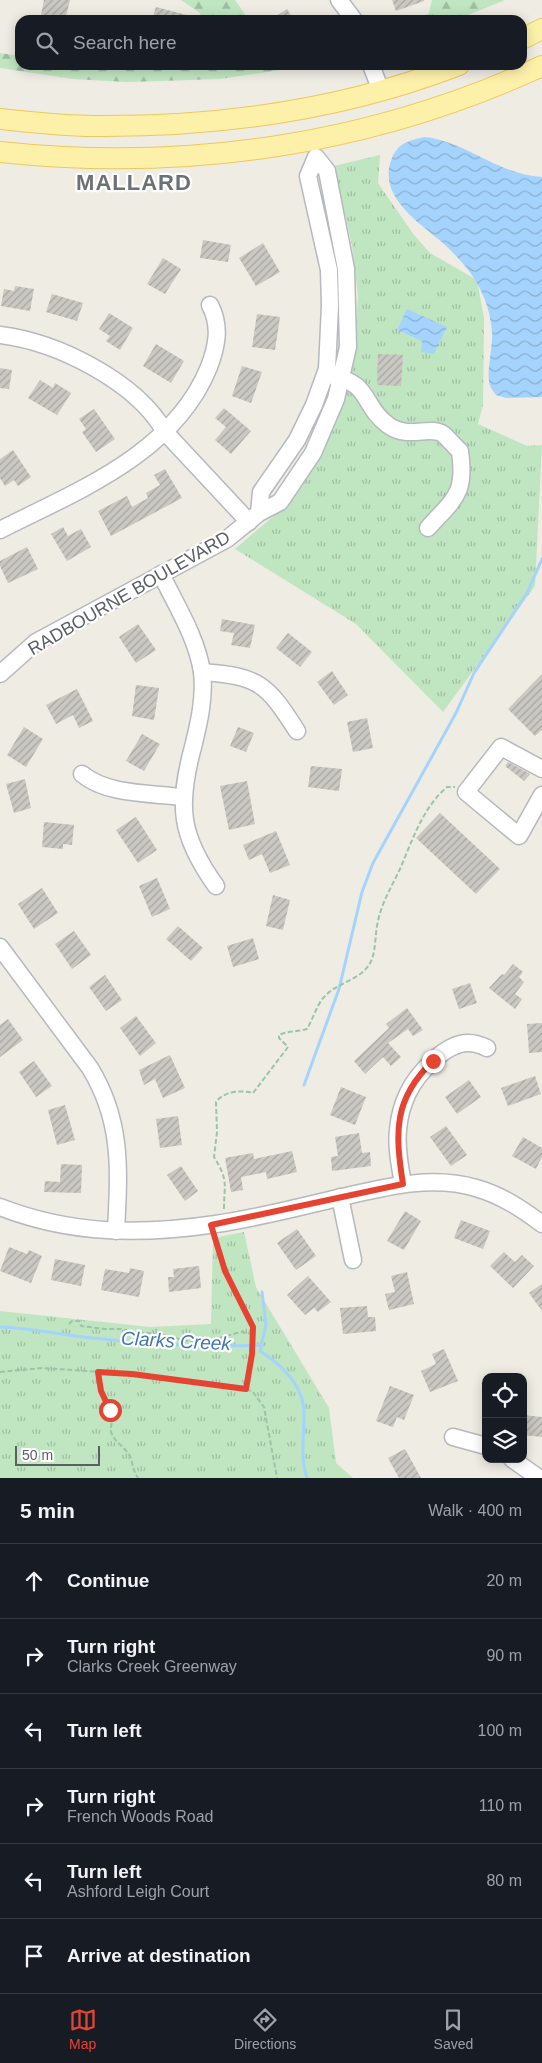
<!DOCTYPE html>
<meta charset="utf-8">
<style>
:root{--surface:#171b24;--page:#242831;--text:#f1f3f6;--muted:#9ea1a6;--line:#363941;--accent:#e54432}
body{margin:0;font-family:Arial,sans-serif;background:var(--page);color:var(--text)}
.controls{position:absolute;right:15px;bottom:15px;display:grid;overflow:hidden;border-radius:10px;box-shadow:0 2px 12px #0003}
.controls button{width:45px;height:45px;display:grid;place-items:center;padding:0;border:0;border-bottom:1px solid var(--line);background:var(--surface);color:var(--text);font:25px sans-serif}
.scale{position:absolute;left:15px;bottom:12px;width:85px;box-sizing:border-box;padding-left:5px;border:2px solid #5b5f64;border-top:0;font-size:14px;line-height:18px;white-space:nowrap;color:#5b5f64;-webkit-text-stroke:4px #fff;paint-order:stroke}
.stop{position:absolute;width:15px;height:15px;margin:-11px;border:4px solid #e54432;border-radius:50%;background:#fff}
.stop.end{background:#e54432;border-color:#fff;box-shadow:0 1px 5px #0008}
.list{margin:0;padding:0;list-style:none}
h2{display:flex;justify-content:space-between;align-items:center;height:65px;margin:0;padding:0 20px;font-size:21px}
h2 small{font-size:16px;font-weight:400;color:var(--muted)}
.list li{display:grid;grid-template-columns:32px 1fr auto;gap:15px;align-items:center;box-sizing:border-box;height:75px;padding:0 20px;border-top:1px solid var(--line)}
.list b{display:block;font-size:19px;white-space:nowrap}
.list p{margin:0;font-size:16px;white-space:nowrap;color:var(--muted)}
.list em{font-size:16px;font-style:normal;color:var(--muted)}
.icon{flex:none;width:28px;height:28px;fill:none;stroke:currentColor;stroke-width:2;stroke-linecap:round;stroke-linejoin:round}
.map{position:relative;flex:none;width:542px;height:1478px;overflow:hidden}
.search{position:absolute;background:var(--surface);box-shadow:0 2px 12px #0003;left:15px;right:15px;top:15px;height:55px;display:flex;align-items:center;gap:12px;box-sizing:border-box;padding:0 18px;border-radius:15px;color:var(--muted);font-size:19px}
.sheet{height:515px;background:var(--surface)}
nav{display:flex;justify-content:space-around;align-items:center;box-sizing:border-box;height:70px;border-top:1px solid var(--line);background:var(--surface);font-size:14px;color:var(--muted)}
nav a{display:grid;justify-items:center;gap:2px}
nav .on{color:var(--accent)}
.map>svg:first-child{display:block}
</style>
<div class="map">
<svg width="542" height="1478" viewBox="0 0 542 1478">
<defs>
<pattern id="forest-firs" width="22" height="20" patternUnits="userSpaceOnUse" patternTransform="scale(1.25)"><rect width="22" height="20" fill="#c0e5c1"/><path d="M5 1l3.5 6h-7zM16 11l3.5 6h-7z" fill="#9fbda0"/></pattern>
<pattern id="park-tufts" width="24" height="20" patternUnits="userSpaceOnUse" patternTransform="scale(1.25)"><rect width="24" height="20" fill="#c0e5c1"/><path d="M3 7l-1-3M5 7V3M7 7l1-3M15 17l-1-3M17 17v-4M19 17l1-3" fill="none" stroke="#9fbda0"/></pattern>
<pattern id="water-waves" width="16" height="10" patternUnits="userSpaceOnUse" patternTransform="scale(1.25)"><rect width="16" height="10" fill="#a4d4fd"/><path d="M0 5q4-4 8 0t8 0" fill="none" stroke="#89afd0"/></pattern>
<pattern id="building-hatch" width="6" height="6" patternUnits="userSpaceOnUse" patternTransform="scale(1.25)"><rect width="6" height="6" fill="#cac8c2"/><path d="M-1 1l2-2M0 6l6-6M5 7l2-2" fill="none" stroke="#a7a6a1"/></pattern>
</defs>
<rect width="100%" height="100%" fill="#eeece3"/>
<g fill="url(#forest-firs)">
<path d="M181 0H235L249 20H202L200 13Z"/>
<path d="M432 0H505L456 20H418L429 13Z"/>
<path d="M0 53 20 56V65H313L220 79 127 82 73 79 0 68Z"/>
</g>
<g fill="url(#park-tufts)">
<path d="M380 155 378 183 414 235 430 253 477 280 484 318 483 405 478 424 527 446 542 445 535 586 443 712 356 624 235 549 276 514 301 483 354 355 358 296 352 245 334 166Z"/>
<path d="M244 1232 256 1287 329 1408 336 1463 353 1478H0V1311L150 1327 211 1324 213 1238Z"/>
</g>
<g fill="url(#water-waves)">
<path d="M425 137C467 142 499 175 542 177V397L506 398 496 395C493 391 489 386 489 381 487 369 493 346 492 332 491 318 487 303 481 291 473 273 457 256 443 243 420 223 376 196 392 158 398 143 410 140 425 137Z"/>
<path d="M407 309 447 327 434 354 421 352 422 341 397 330Z"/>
</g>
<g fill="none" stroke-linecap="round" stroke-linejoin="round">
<g stroke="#a4d4fd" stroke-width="3">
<path d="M304 1085 339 989 362 892 373 863 456 713 474 673 527 593 542 559"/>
<path d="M262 1292 266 1325 260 1351C282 1365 305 1387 304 1416 304 1437 300 1458 307 1478"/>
<path d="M0 1327C31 1328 61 1335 92 1338 147 1344 205 1348 261 1345"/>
</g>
</g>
<g fill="url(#building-hatch)">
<path d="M44 0H70L65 20H40Z"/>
<path d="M392 0H424V1L396 11Z"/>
<path d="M156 7 194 17V20H152Z"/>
<path d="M287 9 294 20H270Z"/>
<path d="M203 240 231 245 228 262 200 258Z"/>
<path d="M263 243 280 272 256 286 239 258Z"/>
<path d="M163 258 181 269 165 294 147 284Z"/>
<path d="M15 286 34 289 30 311 1 306 4 289 14 291Z"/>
<path d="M52 294 83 303 77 321 46 312Z"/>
<path d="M109 313 133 328 120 350 106 341 110 336 99 329Z"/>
<path d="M257 314 280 317 275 350 252 347Z"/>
<path d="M156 344 184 361 171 383 143 366Z"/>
<path d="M378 354 403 355 401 386 377 385Z"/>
<path d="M242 366 262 372 251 403 232 396Z"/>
<path d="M0 368 12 370 9 389 0 388Z"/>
<path d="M40 380 53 388 55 383 71 393 57 415 28 398Z"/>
<path d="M224 408 251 431 231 454 215 440 226 427 215 418Z"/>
<path d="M94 409 115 439 96 452 82 432 86 429 79 419Z"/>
<path d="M13 450 31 477 18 486 14 480 5 486 0 478V459Z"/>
<path d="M165 469 182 498 111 536 98 511 127 496 132 507 148 498 146 493 160 485 154 475Z"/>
<path d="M63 527 68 536 81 529 91 547 67 561 51 534Z"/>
<path d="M27 547 38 569 8 583 0 566V561Z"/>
<path d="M222 619 255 625 250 648 231 645 234 633 220 631Z"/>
<path d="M138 624 156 650 136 663 119 637Z"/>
<path d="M288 633 312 652 300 667 276 648Z"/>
<path d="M332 671 348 695 334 705 317 682Z"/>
<path d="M542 674V730L535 736 508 709Z"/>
<path d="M136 685 159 688 154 720 132 716Z"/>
<path d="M77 689 93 721 79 728 73 715 56 724 46 705Z"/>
<path d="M367 718 373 748 353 752 347 722Z"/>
<path d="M24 727 43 739 26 767 7 755Z"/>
<path d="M238 727 254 733 246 752 230 746Z"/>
<path d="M142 734 160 744 144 771 126 761Z"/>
<path d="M508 762 530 774 524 781 505 766Z"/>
<path d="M311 766 342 769 339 791 308 787Z"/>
<path d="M25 779 31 808 14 813 6 784Z"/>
<path d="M247 781 255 824 229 830 220 786Z"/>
<path d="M440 813 500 869 476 894 416 838Z"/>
<path d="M136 817 157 850 138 863 116 830Z"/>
<path d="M44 822 74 825 72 845 63 844V849L42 847Z"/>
<path d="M276 831 290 865 270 873 262 854 249 860 243 845Z"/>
<path d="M157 878 170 909 152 917 139 886Z"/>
<path d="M42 888 58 913 34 929 18 904Z"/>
<path d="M273 895 290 900 283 930 266 926Z"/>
<path d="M178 926 203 948 191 961 166 939Z"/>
<path d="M74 931 91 955 72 969 55 944Z"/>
<path d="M253 938 259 959 233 967 227 946Z"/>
<path d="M513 964 523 972 519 977 524 982 515 994 522 999 515 1009 489 988 502 974 504 975Z"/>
<path d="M105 975 122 1000 106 1011 89 987Z"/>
<path d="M470 983 477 1003 459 1009 452 989Z"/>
<path d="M407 1008 423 1030 413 1036 408 1029 388 1043 401 1057 391 1066 383 1057 365 1074 354 1061 389 1028 386 1024Z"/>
<path d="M136 1016 156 1043 140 1056 120 1028Z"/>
<path d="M8 1019 23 1040 0 1057V1025Z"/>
<path d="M542 1023V1052L529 1053 527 1024Z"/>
<path d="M170 1055 185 1088 163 1098 155 1079 144 1085 139 1070Z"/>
<path d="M34 1061 52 1086 36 1097 19 1072Z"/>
<path d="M535 1076 541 1094 508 1106 501 1088Z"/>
<path d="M469 1080 481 1097 457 1114 445 1097Z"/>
<path d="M341 1087 366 1097 355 1125 330 1115Z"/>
<path d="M65 1105 75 1140 57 1145 48 1110Z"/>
<path d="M178 1116 182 1145 160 1148 156 1119Z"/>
<path d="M446 1126 467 1155 451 1166 430 1137Z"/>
<path d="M359 1133 362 1153 370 1152 371 1166 332 1171 331 1157 338 1156 335 1137Z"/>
<path d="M523 1137 542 1148V1157L536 1169 512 1156Z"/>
<path d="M292 1151 297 1172 267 1179 266 1172 241 1177 243 1190 231 1192 225 1158 253 1153 254 1159Z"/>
<path d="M61 1164 82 1165 81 1193 44 1192 45 1181 60 1182Z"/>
<path d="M181 1166 198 1191 185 1201 167 1175Z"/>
<path d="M405 1211 421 1221 404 1250 387 1241Z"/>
<path d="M461 1220 490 1231 483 1249 454 1238Z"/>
<path d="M297 1229 316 1256 296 1270 277 1243Z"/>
<path d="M9 1247 27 1254 29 1250 42 1256 31 1283 0 1271Z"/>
<path d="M504 1252 515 1262 522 1255 534 1266 513 1288 490 1266Z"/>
<path d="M55 1259 85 1265 81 1286 51 1280Z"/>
<path d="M199 1266 201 1288 169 1292 168 1277H174L173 1269Z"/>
<path d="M130 1268 144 1271 139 1297 101 1290 105 1269 129 1273Z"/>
<path d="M407 1272 414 1304 389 1310 385 1294 395 1292 391 1276Z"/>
<path d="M308 1276 331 1302 318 1312 314 1308 305 1315 287 1295Z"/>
<path d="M542 1284V1311L529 1293Z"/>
<path d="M367 1306 368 1317H375L376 1331 343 1334 340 1308Z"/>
<path d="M444 1349 458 1381 430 1392 421 1371 436 1364 432 1354Z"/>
<path d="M390 1386 414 1395 404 1420 397 1417 393 1427 376 1421Z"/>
<path d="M523 1415 542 1417V1437L523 1435Z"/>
<path d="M405 1449 421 1478H399L388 1458Z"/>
</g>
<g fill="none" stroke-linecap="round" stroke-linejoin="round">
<defs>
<g id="minor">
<path d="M339 0 354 20"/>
<path d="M371 65 381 91"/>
<path d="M0 335C57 342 136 381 165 432L249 522"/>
<path d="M332 376C371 383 362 406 388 425 408 440 430 425 443 434 449 439 454 446 460 451 466 494 455 498 428 528"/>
<path d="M0 530C77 491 174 454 209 367 217 346 221 326 210 305"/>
<path d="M161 574C176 605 197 638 202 672 205 697 199 723 193 747 177 806 180 836 216 886"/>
<path d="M202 672C259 676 267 684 297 731"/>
<path d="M0 674 36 642 227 539 259 513 280 502 313 453 336 399 348 347 346 269 327 171 316 157 308 176 329 270 330 306 327 369 314 405 297 440 261 492 259 513"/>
<path d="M542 769 501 747 466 792 519 836 542 795"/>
<path d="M82 774C107 795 150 793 182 797"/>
<path d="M0 947 90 1068C123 1122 119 1171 116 1231"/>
<path d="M403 1184C400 1166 396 1148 398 1130 399 1118 402 1105 408 1093 417 1074 445 1043 468 1043 475 1043 481 1045 487 1048"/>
<path d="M340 1197 353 1260"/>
<path d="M0 1207C72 1235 141 1235 216 1224 258 1218 300 1207 342 1197 386 1187 431 1175 476 1188 501 1195 522 1209 542 1224"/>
<path d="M453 1437 486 1446"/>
<path d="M512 1459 539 1478"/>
</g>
<g id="major">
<path d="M522 39 542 29"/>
<path d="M0 119C31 122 63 126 94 126 218 127 343 110 459 65"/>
<path d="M0 152C187 172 371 145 542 66"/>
</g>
</defs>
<use href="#minor" stroke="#b6b9bd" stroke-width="19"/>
<use href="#major" stroke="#eec85c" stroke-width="22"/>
<g stroke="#9ac5a7" stroke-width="2" stroke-dasharray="5 2.5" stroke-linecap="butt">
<path d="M224 1209C224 1184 229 1181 214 1157L217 1132 216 1102C224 1091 241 1090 253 1093L288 1047 279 1038V1035C286 1031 298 1032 307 1029 313 1019 317 1004 325 996 339 981 364 980 372 959 376 948 375 933 378 921 382 902 392 886 400 869 412 841 423 807 447 787H455"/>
<path d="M215 1237 233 1288 253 1327 252 1354 246 1389"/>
<path d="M69 1324 72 1321H79L81 1326 105 1329H120L133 1332 161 1334 190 1342 198 1340 210 1342C212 1340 236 1333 241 1332 245 1332 249 1334 253 1334"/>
<path d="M0 1372 42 1368 132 1374 246 1389 253 1392 264 1407 277 1478"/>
<path d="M98 1373C99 1389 107 1398 112 1413 114 1419 110 1425 111 1432 115 1443 125 1447 130 1456 133 1464 133 1471 138 1478"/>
</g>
<use href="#minor" stroke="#fff" stroke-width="16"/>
<use href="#major" stroke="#fdf1a9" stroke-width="20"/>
</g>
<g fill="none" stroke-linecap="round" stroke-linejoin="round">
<path stroke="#e54432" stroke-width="6" d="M110 1410 101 1391 98 1372 132 1374 246 1389 252 1354 253 1327 225 1271 211 1225 403 1184C395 1133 393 1099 433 1061"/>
</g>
<g text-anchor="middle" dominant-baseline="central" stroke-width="4.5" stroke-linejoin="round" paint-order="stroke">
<g font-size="18" fill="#5b5f64" stroke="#fff">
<text transform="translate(129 593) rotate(-30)">RADBOURNE BOULEVARD</text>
</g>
<g font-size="19" font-style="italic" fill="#4274ae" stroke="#fff">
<text transform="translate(176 1341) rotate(3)">Clarks Creek</text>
</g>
<g font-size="22" font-weight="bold" letter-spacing="1" fill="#6c7176" stroke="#fff">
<text x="134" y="182">MALLARD</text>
</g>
</g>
</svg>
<div class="controls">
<button><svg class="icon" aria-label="locate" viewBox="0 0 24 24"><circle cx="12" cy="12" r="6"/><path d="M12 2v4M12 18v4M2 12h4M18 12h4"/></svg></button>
<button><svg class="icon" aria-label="layers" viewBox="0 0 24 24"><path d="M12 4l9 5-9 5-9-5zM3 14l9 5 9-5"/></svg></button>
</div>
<div class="scale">50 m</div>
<div class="stop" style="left:110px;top:1410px"></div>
<div class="stop end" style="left:433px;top:1061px"></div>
<div class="search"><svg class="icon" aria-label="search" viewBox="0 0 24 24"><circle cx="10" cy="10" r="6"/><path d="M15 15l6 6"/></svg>Search here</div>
</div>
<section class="sheet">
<h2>5 min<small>Walk · 400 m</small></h2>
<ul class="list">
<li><svg class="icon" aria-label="ahead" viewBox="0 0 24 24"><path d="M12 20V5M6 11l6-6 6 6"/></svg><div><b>Continue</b></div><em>20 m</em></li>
<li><svg class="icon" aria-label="right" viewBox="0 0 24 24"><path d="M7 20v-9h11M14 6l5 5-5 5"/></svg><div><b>Turn right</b><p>Clarks Creek Greenway</p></div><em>90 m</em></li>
<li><svg class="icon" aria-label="left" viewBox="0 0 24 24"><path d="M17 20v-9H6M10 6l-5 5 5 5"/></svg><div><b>Turn left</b></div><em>100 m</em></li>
<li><svg class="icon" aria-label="right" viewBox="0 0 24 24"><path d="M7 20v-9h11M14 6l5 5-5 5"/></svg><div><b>Turn right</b><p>French Woods Road</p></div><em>110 m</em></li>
<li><svg class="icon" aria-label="left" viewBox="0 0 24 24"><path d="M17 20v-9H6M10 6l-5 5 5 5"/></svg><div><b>Turn left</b><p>Ashford Leigh Court</p></div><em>80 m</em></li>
<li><svg class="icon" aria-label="arrive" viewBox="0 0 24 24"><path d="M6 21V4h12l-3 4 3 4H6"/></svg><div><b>Arrive at destination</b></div></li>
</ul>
</section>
<nav>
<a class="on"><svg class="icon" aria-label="map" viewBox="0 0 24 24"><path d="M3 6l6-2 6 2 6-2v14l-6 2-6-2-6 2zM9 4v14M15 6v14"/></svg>Map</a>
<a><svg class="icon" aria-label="directions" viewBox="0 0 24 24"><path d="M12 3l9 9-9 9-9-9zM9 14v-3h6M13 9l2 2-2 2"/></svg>Directions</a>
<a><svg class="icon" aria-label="saved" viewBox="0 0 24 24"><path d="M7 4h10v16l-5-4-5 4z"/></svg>Saved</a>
</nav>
